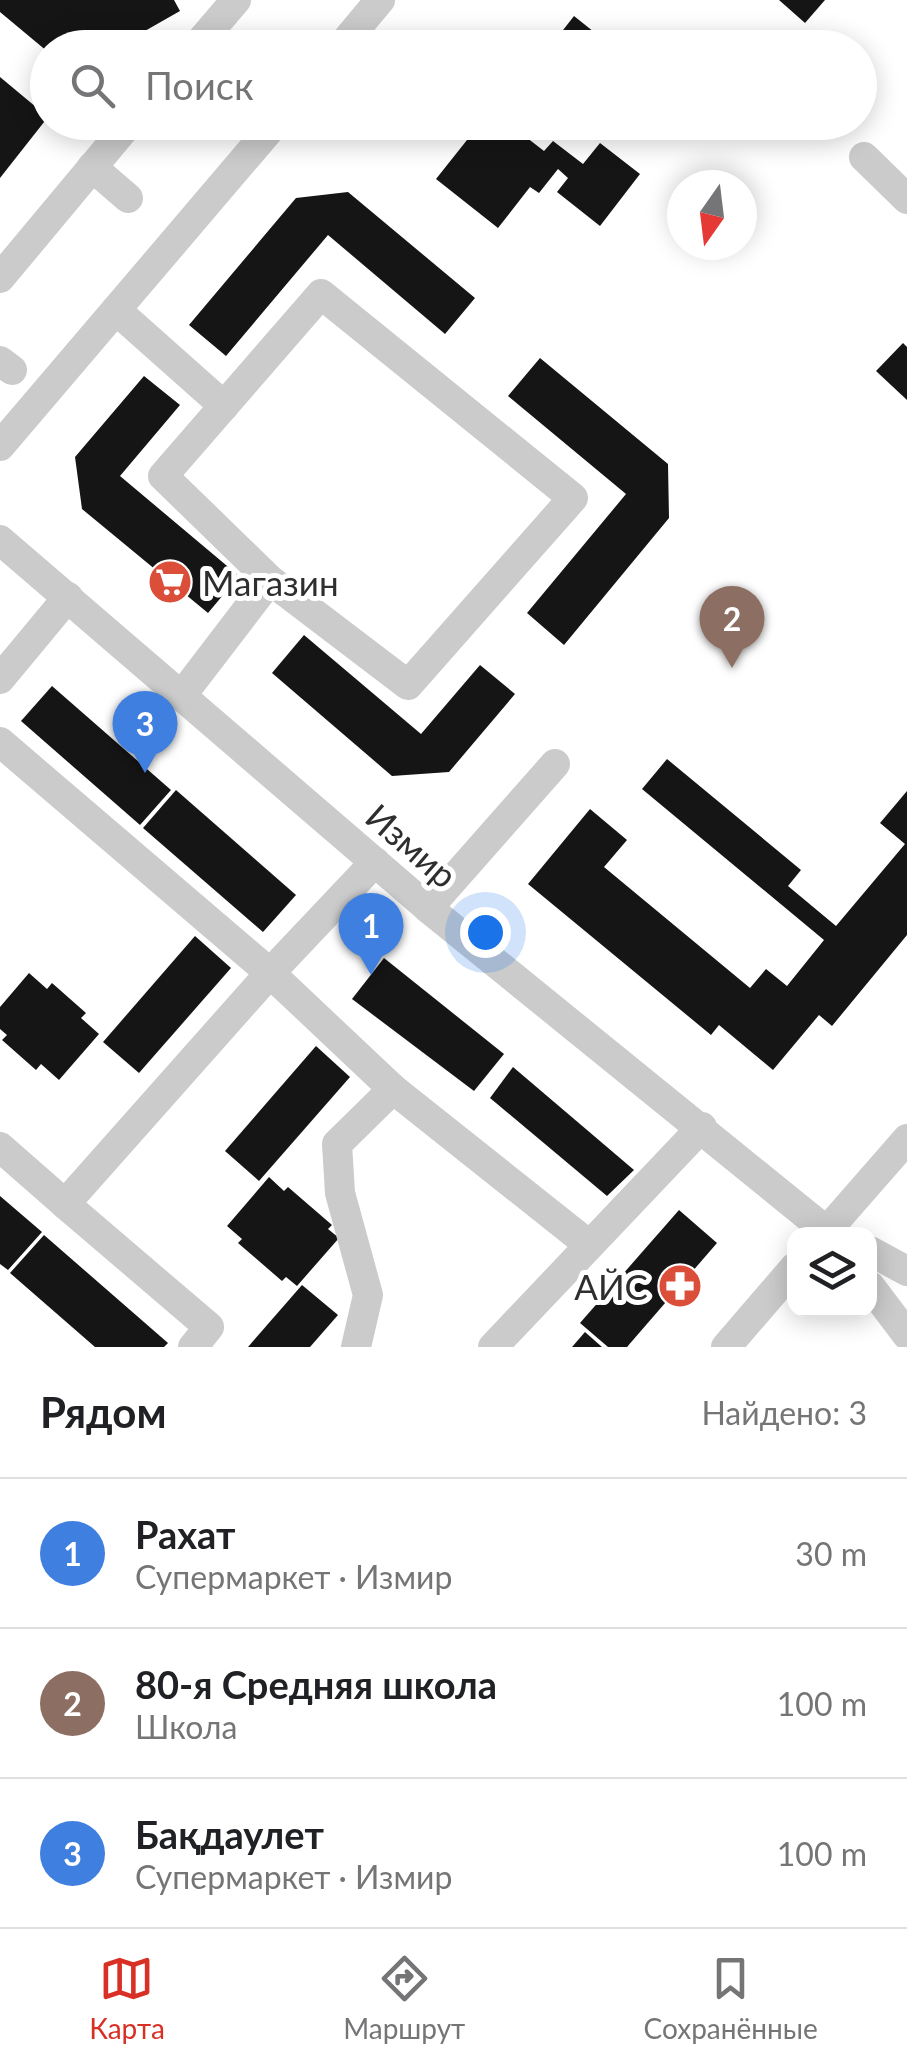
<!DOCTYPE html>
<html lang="ru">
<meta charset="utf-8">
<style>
:root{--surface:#fff;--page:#f6f6f6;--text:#202124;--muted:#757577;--line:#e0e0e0;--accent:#d93025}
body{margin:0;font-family:Lato,sans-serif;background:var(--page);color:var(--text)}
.controls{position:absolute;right:30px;bottom:30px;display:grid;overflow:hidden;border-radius:20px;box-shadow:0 5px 25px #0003}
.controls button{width:90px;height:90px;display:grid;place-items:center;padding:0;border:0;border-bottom:2px solid var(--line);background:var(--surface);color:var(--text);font:50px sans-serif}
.compass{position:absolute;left:667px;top:170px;width:90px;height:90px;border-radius:50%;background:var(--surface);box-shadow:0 5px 25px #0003;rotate:194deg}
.you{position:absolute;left:485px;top:932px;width:35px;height:35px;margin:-25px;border:8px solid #fff;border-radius:50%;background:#1a73e8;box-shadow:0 0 0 15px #1a73e833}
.badge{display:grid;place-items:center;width:65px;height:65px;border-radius:50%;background:var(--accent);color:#fff;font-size:32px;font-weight:700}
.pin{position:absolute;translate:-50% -82px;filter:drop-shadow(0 2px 5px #0008)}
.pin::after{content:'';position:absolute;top:52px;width:35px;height:30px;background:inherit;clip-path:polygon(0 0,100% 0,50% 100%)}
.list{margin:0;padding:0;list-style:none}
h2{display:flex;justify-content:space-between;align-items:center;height:130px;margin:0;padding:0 40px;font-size:42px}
h2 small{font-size:32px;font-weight:400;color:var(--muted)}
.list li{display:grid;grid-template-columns:65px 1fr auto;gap:30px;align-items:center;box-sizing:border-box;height:150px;padding:0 40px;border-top:2px solid var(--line)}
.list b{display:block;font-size:38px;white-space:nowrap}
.list p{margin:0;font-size:32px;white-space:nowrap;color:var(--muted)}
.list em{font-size:32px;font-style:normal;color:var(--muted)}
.icon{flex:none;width:55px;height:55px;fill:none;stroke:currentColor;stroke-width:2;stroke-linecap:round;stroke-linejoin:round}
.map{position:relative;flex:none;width:907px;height:1347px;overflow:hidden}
.search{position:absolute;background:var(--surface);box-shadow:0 5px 25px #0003;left:30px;right:30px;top:30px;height:110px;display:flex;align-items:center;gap:25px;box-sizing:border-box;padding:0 35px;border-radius:55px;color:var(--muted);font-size:38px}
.sheet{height:580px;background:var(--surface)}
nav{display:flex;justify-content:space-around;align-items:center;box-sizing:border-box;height:140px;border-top:2px solid var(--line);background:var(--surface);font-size:28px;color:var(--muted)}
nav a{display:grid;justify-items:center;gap:5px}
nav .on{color:var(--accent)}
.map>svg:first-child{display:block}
</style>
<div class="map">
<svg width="907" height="1347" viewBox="0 0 907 1347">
<rect width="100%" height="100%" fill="#fff"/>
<g fill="#151515">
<path d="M0 0H174L180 11 115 48H48V52L0 12Z"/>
<path d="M779 0H825L805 23Z"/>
<path d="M574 16 614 48H549Z"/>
<path d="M524 34 541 48H514Z"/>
<path d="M0 77 48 117 0 178Z"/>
<path d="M445 122H531L522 134 544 151 553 141 583 164 600 143 640 174 600 226 557 192 568 178 558 169 539 193 530 187 498 228 436 179 467 140Z"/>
<path d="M565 122H598L585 138Z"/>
<path d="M348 192 475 298 445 334 328 235 226 356 189 325 296 198Z"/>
<path d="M903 343 907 347V400L876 371Z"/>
<path d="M540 358 668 464 669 518 564 645 527 613 626 494 508 396Z"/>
<path d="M144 376 180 405 120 476 239 576 208 613 82 509 75 457Z"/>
<path d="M304 635 421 734 480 665 515 694 449 772 392 776 272 673Z"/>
<path d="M52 686 171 790 140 825 21 721Z"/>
<path d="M667 759 801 870 788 886 836 926 905 844 880 823 907 791V935L832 1026 819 1015 773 1070 719 1025 711 1035 528 884 590 809 627 840 604 867 750 988 766 969 787 986 824 940 642 789Z"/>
<path d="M176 790 296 895 263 932 143 828Z"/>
<path d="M195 936 231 968 139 1073 103 1042Z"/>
<path d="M384 958 504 1054 474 1091 352 999Z"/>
<path d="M29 973 47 989 52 983 86 1013 81 1018 99 1034 59 1080 41 1064 36 1070 2 1040 7 1035 0 1029V1007Z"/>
<path d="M316 1046 350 1077 259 1181 225 1151Z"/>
<path d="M513 1067 634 1170 607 1196 490 1098Z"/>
<path d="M269 1177 284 1191 288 1187 332 1225 328 1229 339 1238 297 1286 286 1277 282 1281 238 1243 242 1239 227 1226Z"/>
<path d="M0 1196 42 1232 8 1270 0 1264Z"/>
<path d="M679 1210 717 1243 627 1347H608L580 1323Z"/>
<path d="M44 1235 168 1343 164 1347H95L10 1273Z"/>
<path d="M302 1285 338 1315 310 1347H248Z"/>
<path d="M585 1332 602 1347H572Z"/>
</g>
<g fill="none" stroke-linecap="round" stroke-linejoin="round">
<g stroke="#cbcbcb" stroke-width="30">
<path d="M195 48 236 0"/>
<path d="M340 48 380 0"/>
<path d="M864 157 907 199"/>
<path d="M92 167 128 198"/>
<path d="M0 278 130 122"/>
<path d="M116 310 224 406"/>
<path d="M0 361 12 370"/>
<path d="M0 446 276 122"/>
<path d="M0 540 428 908 830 1234"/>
<path d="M0 679 68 597"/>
<path d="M182 695 270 580 408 685 573 498 321 294 163 476 270 580"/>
<path d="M0 742 270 973 393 1089 337 1144 340 1193 368 1295 356 1347"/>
<path d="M428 908 555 764"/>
<path d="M393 1089 588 1244"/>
<path d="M0 1147 65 1204 270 973 375 862"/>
<path d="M65 1204 209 1327 193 1347"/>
<path d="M824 1234 907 1139"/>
<path d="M870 1251 907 1271"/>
<path d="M870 1286 907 1335"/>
<path d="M493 1347 702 1127"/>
<path d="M726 1347 794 1268"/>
</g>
</g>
<defs>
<symbol id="supermarket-disc" viewBox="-11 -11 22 22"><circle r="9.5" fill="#da4e3a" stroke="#fff"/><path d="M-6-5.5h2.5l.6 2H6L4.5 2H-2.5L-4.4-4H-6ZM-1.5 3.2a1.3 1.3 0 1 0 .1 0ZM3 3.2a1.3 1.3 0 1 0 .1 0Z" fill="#fff"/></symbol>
<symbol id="pharmacy-disc" viewBox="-11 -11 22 22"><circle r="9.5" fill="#da4e3a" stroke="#fff"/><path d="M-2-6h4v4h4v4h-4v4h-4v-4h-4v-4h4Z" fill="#fff"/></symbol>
</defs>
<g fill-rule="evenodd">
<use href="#supermarket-disc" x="145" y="557" width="50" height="50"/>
<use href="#pharmacy-disc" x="655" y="1261" width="50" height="50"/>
</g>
<g text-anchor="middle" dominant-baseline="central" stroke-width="10" stroke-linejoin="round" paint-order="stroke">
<g font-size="35" fill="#2e2e2e" stroke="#fff" text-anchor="start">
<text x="202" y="582">Магазин</text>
<text x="648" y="1286" text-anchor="end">АЙС</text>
</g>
<g font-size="35" fill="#2e2e2e" stroke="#fff">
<text transform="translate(412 845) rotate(41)">Измир</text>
</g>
</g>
</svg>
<div class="controls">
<button><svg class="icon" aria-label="layers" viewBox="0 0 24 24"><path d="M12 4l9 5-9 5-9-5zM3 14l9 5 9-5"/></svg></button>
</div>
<svg class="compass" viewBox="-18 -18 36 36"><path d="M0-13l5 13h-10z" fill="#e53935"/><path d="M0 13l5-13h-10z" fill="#757577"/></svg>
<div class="you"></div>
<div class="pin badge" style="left:371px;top:975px;background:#3f7fe0">1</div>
<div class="pin badge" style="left:732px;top:668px;background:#8d6e63">2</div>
<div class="pin badge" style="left:145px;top:773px;background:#3f7fe0">3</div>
<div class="search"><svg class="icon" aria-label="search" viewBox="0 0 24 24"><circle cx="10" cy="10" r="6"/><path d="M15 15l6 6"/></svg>Поиск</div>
</div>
<section class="sheet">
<h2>Рядом<small>Найдено: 3</small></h2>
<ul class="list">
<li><span class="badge" style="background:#3f7fe0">1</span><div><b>Рахат</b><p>Супермаркет · Измир</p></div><em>30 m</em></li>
<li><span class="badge" style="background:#8d6e63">2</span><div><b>80-я Средняя школа</b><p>Школа</p></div><em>100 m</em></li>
<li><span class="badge" style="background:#3f7fe0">3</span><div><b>Бақдаулет</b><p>Супермаркет · Измир</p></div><em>100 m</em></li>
</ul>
</section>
<nav>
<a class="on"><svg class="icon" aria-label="map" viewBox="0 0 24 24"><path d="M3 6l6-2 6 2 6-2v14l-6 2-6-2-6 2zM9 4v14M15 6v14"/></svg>Карта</a>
<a><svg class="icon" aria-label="directions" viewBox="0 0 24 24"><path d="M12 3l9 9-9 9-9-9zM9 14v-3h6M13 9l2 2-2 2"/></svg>Маршрут</a>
<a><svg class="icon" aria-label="saved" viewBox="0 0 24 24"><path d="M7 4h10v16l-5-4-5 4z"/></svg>Сохранённые</a>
</nav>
